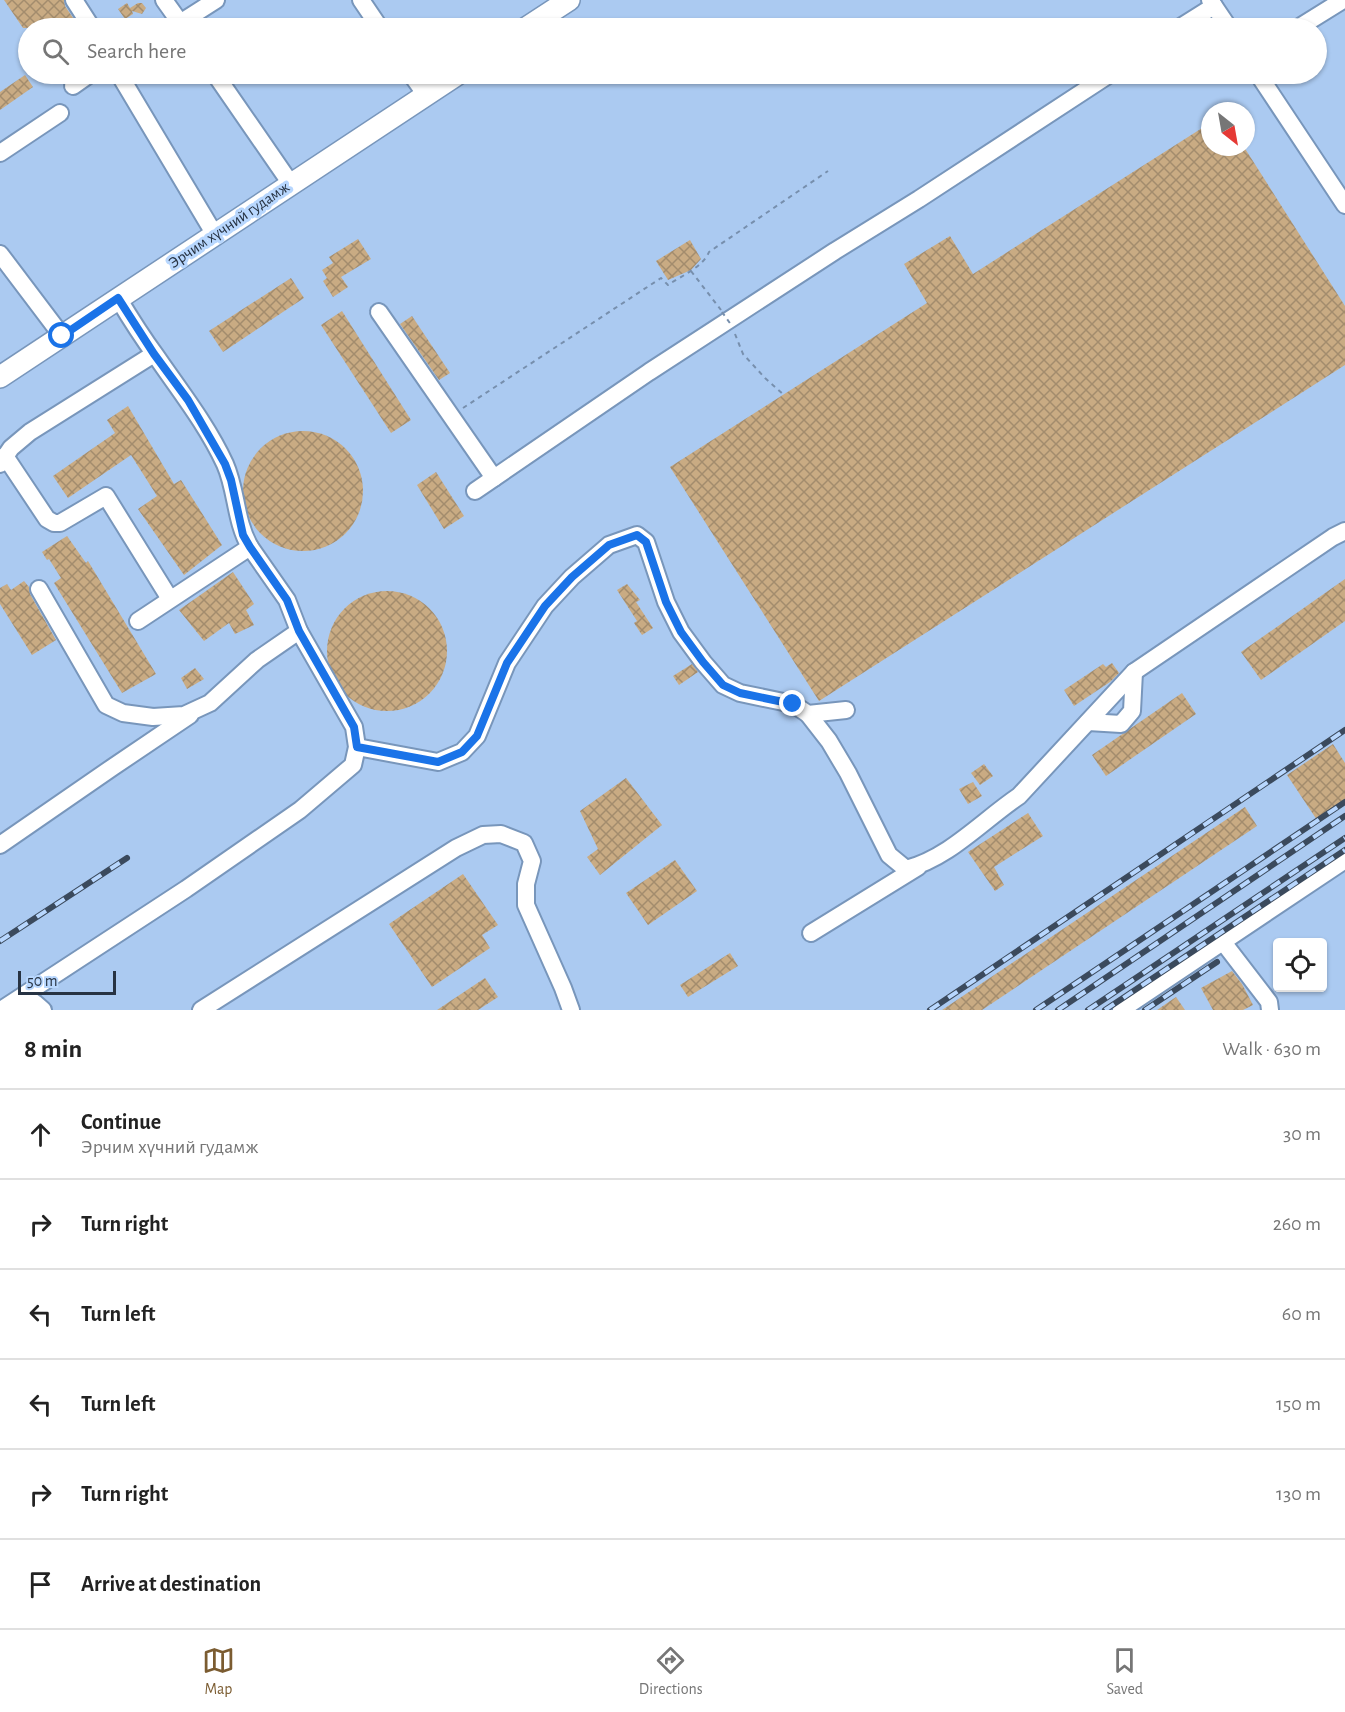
<!DOCTYPE html>
<meta charset="utf-8">
<style>
:root{--surface:#fff;--page:#f2f2f2;--text:#222;--muted:#767676;--line:#e0e0e0;--accent:#7b5c31}
body{margin:0;font-family:"Alegreya Sans",sans-serif;background:var(--page);color:var(--text)}
.controls{position:absolute;right:18px;bottom:18px;display:grid;overflow:hidden;border-radius:6px;box-shadow:0 2px 4px #0004}
.controls button{width:54px;height:54px;display:grid;place-items:center;padding:0;border:0;border-bottom:2px solid var(--line);background:var(--surface);color:var(--text);font:30px sans-serif}
.compass{position:absolute;left:1201px;top:102px;width:54px;height:54px;border-radius:50%;background:var(--surface);box-shadow:0 2px 4px #0004;rotate:149deg}
.scale{position:absolute;left:18px;bottom:15px;width:98px;box-sizing:border-box;padding-left:6px;border:3px solid #273343;border-top:0;font-size:16px;line-height:21px;white-space:nowrap;color:#273343;-webkit-text-stroke:4px #b8d7fe;paint-order:stroke}
.stop{position:absolute;width:18px;height:18px;margin:-14px;border:4px solid #1a73e8;border-radius:50%;background:#fff}
.stop.end{background:#1a73e8;border-color:#fff;box-shadow:0 2px 6px #0008}
.list{margin:0;padding:0;list-style:none}
h2{display:flex;justify-content:space-between;align-items:center;height:78px;margin:0;padding:0 24px;font-size:26px}
h2 small{font-size:20px;font-weight:400;color:var(--muted)}
.list li{display:grid;grid-template-columns:39px 1fr auto;gap:18px;align-items:center;box-sizing:border-box;height:90px;padding:0 24px;border-top:2px solid var(--line)}
.list b{display:block;font-size:22px;white-space:nowrap}
.list p{margin:0;font-size:20px;white-space:nowrap;color:var(--muted)}
.list em{font-size:20px;font-style:normal;color:var(--muted)}
.icon{flex:none;width:33px;height:33px;fill:none;stroke:currentColor;stroke-width:2;stroke-linecap:round;stroke-linejoin:round}
.map{position:relative;flex:none;width:1345px;height:1010px;overflow:hidden}
.search{position:absolute;background:var(--surface);box-shadow:0 2px 4px #0004;left:18px;right:18px;top:18px;height:66px;display:flex;align-items:center;gap:15px;box-sizing:border-box;padding:0 21px;border-radius:33px;color:var(--muted);font-size:22px}
.sheet{height:618px;background:var(--surface)}
nav{display:flex;justify-content:space-around;align-items:center;box-sizing:border-box;height:84px;border-top:2px solid var(--line);background:var(--surface);font-size:16px;color:var(--muted)}
nav a{display:grid;justify-items:center;gap:3px}
nav .on{color:var(--accent)}
.map>svg:first-child{display:block}
</style>
<div class="map">
<svg width="1345" height="1010" viewBox="0 0 1345 1010">
<defs>
<pattern id="building-cross-hatch" width="8" height="8" patternUnits="userSpaceOnUse" patternTransform="scale(1.5)"><rect width="8" height="8" fill="#c9ab83"/><path d="M0 0l8 8M0 8l8-8" fill="none" stroke="#a38c6d"/></pattern>
</defs>
<rect width="100%" height="100%" fill="#abcaf1"/>
<g fill="url(#building-cross-hatch)">
<path d="M4 0H64L65 6 80 28H23Z"/>
<path d="M127 3 130 8 138 3H142L146 8 142 14 132 11 133 14 125 19 118 9Z"/>
<path d="M25 75 33 87 0 110V92Z"/>
<path d="M1210 123V147H1244L1345 306V365L819 701 670 467 927 303 904 264 950 236 973 274Z"/>
<path d="M358 239 371 259 341 277 348 287 333 297 323 281 327 278 322 270 333 263 329 257Z"/>
<path d="M690 240 701 259 691 270 668 280 656 261Z"/>
<path d="M291 278 304 298 223 352 209 331Z"/>
<path d="M342 311 411 420 391 433 321 325Z"/>
<path d="M412 316 450 373 439 380 400 324Z"/>
<path d="M128 406 174 484 181 480 222 545 184 575 138 509 157 496 131 455 68 498 53 476 115 433 107 420Z"/>
<circle cx="303" cy="491" r="60"/>
<path d="M436 472 464 516 444 529 417 485Z"/>
<path d="M67 536 86 563 88 561 156 674 122 693 54 583 61 578 49 559 47 560 42 552Z"/>
<path d="M233 572 254 604 246 610 254 625 235 634 229 623 204 641 179 610Z"/>
<path d="M1345 579V621L1261 680 1241 652Z"/>
<path d="M24 581 29 587 30 594 56 640 32 655 0 604V588L7 584 11 590Z"/>
<path d="M627 584 640 600 636 602 653 628 642 635 634 623 637 621 617 590Z"/>
<circle cx="387" cy="651" r="60"/>
<path d="M1112 663 1119 673 1110 682 1074 706 1064 690 1103 664 1106 667Z"/>
<path d="M692 664 698 672 679 685 673 676Z"/>
<path d="M195 668 204 679 187 689 181 678Z"/>
<path d="M1182 693 1196 714 1106 776 1092 755Z"/>
<path d="M1333 744 1345 763V800L1317 820 1287 775Z"/>
<path d="M984 764 993 776 980 785 971 773Z"/>
<path d="M626 778 662 825 600 875 587 857 598 849 580 811Z"/>
<path d="M973 782 982 796 968 804 959 789Z"/>
<path d="M1245 807 1257 826 982 1010H942Z"/>
<path d="M1028 813 1043 836 994 867 1004 885 995 891 968 852Z"/>
<path d="M675 860 697 891 648 925 626 893Z"/>
<path d="M463 874 498 925 482 935 490 948 432 987 389 924Z"/>
<path d="M730 953 738 966 688 997 680 985Z"/>
<path d="M1232 971 1242 984 1253 1005 1243 1010H1213L1201 988Z"/>
<path d="M485 978 498 997 478 1010H437Z"/>
<path d="M1176 997 1185 1010H1157Z"/>
</g>
<g fill="none" stroke-linecap="round" stroke-linejoin="round">
<defs>
<g id="minor">
<path d="M74 0 92 28"/>
<path d="M164 0 184 28"/>
<path d="M361 0 380 28"/>
<path d="M1210 0 1229 28"/>
<path d="M180 23 216 0"/>
<path d="M1179 28 1214 6"/>
<path d="M1298 28 1343 0"/>
<path d="M119 74 215 235"/>
<path d="M215 74 291 184"/>
<path d="M411 74 426 95"/>
<path d="M1258 74 1345 205"/>
<path d="M73 86 90 74"/>
<path d="M0 153 60 113"/>
<path d="M0 254 62 336"/>
<path d="M118 298C130 318 142 337 156 356 180 391 207 425 225 464 237 491 235 521 250 547L138 621"/>
<path d="M379 312 494 478"/>
<path d="M5 456 47 519 54 523H60L106 496 170 599"/>
<path d="M0 464 11 448 30 432 154 354"/>
<path d="M475 491 649 372 835 251 919 199 1110 74"/>
<path d="M39 589 106 705 123 713 153 717 184 715 210 703 257 660 299 631"/>
<path d="M808 714 829 741 848 773 889 855 906 869C949 858 982 821 1019 796L1134 672 1333 537 1345 531"/>
<path d="M1088 722 1121 724 1132 711 1134 672"/>
<path d="M357 747 438 762 462 752 477 736 507 663 545 606 572 577 609 545 637 535 646 542 666 602 681 632 703 662 723 685 740 693 793 704 808 714 846 710"/>
<path d="M0 845 113 767 190 715"/>
<path d="M811 933 918 867"/>
<path d="M1223 942 1269 1002 1270 1010"/>
<path d="M12 1008 35 1003 43 1010"/>
<path d="M1 1010 186 889 300 810 353 765 357 747 354 727 299 631 287 600 250 547"/>
<path d="M201 1010 456 848 483 835 501 834 524 843 532 861 526 884V905L563 988 571 1010"/>
<path d="M1121 1010 1345 860"/>
</g>
<g id="major">
<path d="M526 28 569 0"/>
<path d="M0 377 458 74"/>
</g>
</defs>
<use href="#minor" stroke="#7896bb" stroke-width="20"/>
<use href="#major" stroke="#7896bb" stroke-width="24"/>
<g stroke="#778fad" stroke-width="2" stroke-dasharray="4.5 4.5" stroke-linecap="butt">
<path d="M691 271 721 310"/>
<path d="M735 334 743 354 765 378 783 394"/>
<path d="M463 408 661 278 668 285C681 276 703 267 709 252L828 171"/>
</g>
<use href="#minor" stroke="#fff" stroke-width="16"/>
<use href="#major" stroke="#fff" stroke-width="21"/>
<defs>
<g id="rail">
<path d="M0 941 127 858"/>
<path d="M930 1010 1345 730"/>
<path d="M1036 1010 1345 802"/>
<path d="M1058 1010 1345 816"/>
<path d="M1088 1010 1345 838"/>
<path d="M1105 1010 1345 850"/>
<path d="M1145 1010 1217 962"/>
</g>
</defs>
<use href="#rail" stroke="#3b4a5d" stroke-width="6"/>
<use href="#rail" stroke="#b8d7fe" stroke-width="4" stroke-dasharray="11" stroke-linecap="butt"/>
<path stroke="#778fad" stroke-width="2" stroke-dasharray="4.5 4.5" stroke-linecap="butt" d="M722 312 732 326"/>
</g>
<g fill="none" stroke-linecap="round" stroke-linejoin="round">
<path stroke="#1a73e8" stroke-width="8" d="M62 336 118 298 154 354 188 400 225 464 231 480 243 535 250 547 287 600 299 631 354 727 357 747 438 762 462 752 477 736 507 663 545 606 572 577 609 545 637 535 646 542 666 602 681 632 703 662 723 685 740 693 793 704"/>
</g>
<g text-anchor="middle" dominant-baseline="central" stroke-width="6" stroke-linejoin="round" paint-order="stroke">
<g font-size="16" fill="#273343" stroke="#b8d7fe">
<text transform="translate(229 225) rotate(-34)">Эрчим хүчний гудамж</text>
</g>
</g>
</svg>
<div class="controls">
<button><svg class="icon" aria-label="locate" viewBox="0 0 24 24"><circle cx="12" cy="12" r="6"/><path d="M12 2v4M12 18v4M2 12h4M18 12h4"/></svg></button>
</div>
<svg class="compass" viewBox="-18 -18 36 36"><path d="M0-13l5 13h-10z" fill="#e53935"/><path d="M0 13l5-13h-10z" fill="#767676"/></svg>
<div class="scale">50 m</div>
<div class="stop" style="left:62px;top:336px"></div>
<div class="stop end" style="left:793px;top:704px"></div>
<div class="search"><svg class="icon" aria-label="search" viewBox="0 0 24 24"><circle cx="10" cy="10" r="6"/><path d="M15 15l6 6"/></svg>Search here</div>
</div>
<section class="sheet">
<h2>8 min<small>Walk · 630 m</small></h2>
<ul class="list">
<li><svg class="icon" aria-label="ahead" viewBox="0 0 24 24"><path d="M12 20V5M6 11l6-6 6 6"/></svg><div><b>Continue</b><p>Эрчим хүчний гудамж</p></div><em>30 m</em></li>
<li><svg class="icon" aria-label="right" viewBox="0 0 24 24"><path d="M7 20v-9h11M14 6l5 5-5 5"/></svg><div><b>Turn right</b></div><em>260 m</em></li>
<li><svg class="icon" aria-label="left" viewBox="0 0 24 24"><path d="M17 20v-9H6M10 6l-5 5 5 5"/></svg><div><b>Turn left</b></div><em>60 m</em></li>
<li><svg class="icon" aria-label="left" viewBox="0 0 24 24"><path d="M17 20v-9H6M10 6l-5 5 5 5"/></svg><div><b>Turn left</b></div><em>150 m</em></li>
<li><svg class="icon" aria-label="right" viewBox="0 0 24 24"><path d="M7 20v-9h11M14 6l5 5-5 5"/></svg><div><b>Turn right</b></div><em>130 m</em></li>
<li><svg class="icon" aria-label="arrive" viewBox="0 0 24 24"><path d="M6 21V4h12l-3 4 3 4H6"/></svg><div><b>Arrive at destination</b></div></li>
</ul>
</section>
<nav>
<a class="on"><svg class="icon" aria-label="map" viewBox="0 0 24 24"><path d="M3 6l6-2 6 2 6-2v14l-6 2-6-2-6 2zM9 4v14M15 6v14"/></svg>Map</a>
<a><svg class="icon" aria-label="directions" viewBox="0 0 24 24"><path d="M12 3l9 9-9 9-9-9zM9 14v-3h6M13 9l2 2-2 2"/></svg>Directions</a>
<a><svg class="icon" aria-label="saved" viewBox="0 0 24 24"><path d="M7 4h10v16l-5-4-5 4z"/></svg>Saved</a>
</nav>
